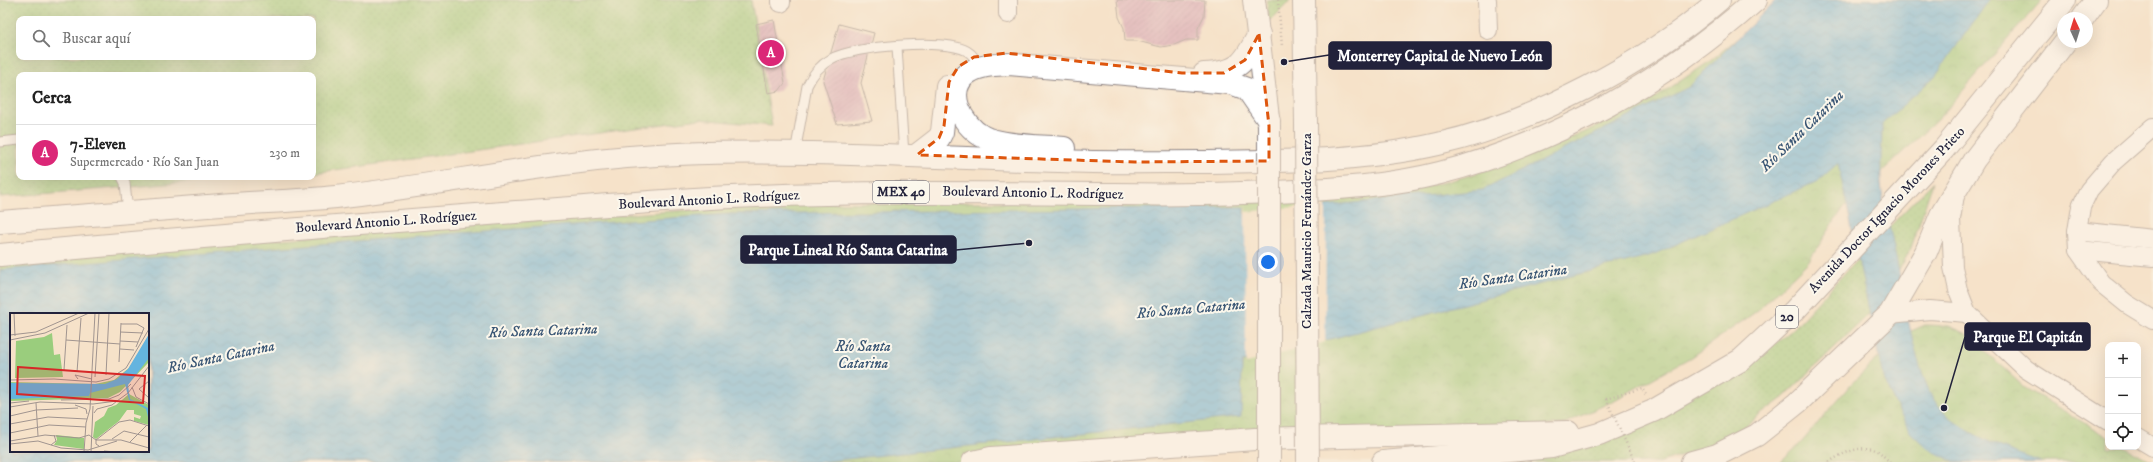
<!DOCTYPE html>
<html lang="es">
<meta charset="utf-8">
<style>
:root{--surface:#fff;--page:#f2f2f2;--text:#222;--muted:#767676;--line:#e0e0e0;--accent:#db2777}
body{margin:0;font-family:"IM FELL DW Pica",serif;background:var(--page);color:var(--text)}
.controls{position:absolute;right:12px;bottom:12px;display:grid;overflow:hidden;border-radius:8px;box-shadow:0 4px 16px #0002}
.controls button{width:36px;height:36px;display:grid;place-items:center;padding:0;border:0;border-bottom:1px solid var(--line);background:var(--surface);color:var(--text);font:20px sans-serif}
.compass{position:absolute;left:2057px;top:12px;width:36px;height:36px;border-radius:50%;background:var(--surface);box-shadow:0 4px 16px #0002;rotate:356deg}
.you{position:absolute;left:1268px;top:262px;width:14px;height:14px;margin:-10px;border:3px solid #fff;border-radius:50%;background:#1a73e8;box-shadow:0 0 0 6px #1a73e833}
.badge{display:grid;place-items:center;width:26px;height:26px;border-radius:50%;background:var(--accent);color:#fff;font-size:13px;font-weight:700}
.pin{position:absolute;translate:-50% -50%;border:2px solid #fff;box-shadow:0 1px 4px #0006}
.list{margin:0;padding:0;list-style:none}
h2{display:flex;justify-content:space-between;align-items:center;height:52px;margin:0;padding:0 16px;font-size:17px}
h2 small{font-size:13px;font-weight:400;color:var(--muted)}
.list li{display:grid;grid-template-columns:26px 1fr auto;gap:12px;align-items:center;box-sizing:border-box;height:56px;padding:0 16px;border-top:1px solid var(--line)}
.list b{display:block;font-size:15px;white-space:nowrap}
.list p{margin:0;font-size:13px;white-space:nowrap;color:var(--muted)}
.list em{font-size:13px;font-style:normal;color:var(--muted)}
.icon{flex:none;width:22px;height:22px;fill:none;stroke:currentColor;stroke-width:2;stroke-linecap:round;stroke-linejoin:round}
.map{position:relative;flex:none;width:2153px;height:462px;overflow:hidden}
.search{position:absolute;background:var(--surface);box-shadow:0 4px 16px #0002;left:16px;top:16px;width:300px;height:44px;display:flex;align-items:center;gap:10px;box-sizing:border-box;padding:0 14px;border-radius:8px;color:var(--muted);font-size:15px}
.panel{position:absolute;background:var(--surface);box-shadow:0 4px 16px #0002;left:16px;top:72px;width:300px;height:108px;border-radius:8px}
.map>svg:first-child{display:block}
</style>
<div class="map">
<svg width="2153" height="462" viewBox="0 0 2153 462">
<defs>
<pattern id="grass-dots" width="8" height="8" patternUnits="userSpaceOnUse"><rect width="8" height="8" fill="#9acd7d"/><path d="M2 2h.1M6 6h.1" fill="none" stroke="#84b06d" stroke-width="1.8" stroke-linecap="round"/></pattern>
<pattern id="park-crowns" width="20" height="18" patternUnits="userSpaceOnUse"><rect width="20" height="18" fill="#9acd7d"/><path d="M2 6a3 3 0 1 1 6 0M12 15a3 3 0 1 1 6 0" fill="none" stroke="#84b06d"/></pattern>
<pattern id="water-waves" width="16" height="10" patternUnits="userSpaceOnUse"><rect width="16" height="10" fill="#64b4df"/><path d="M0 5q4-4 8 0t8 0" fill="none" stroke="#5292b6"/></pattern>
<pattern id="building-hatch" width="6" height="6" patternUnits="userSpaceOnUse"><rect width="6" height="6" fill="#d199b5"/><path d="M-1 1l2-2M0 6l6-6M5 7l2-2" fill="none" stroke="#a97c94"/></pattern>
</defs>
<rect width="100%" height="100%" fill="#fbf7ec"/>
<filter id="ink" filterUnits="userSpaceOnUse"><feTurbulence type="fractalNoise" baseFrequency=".025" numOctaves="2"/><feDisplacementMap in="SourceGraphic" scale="8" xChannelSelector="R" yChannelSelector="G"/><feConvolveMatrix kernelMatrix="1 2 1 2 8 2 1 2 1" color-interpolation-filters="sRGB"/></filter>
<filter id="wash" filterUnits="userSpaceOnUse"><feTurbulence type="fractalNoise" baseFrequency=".012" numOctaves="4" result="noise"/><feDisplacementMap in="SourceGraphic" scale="16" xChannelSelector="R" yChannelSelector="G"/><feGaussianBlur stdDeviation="0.9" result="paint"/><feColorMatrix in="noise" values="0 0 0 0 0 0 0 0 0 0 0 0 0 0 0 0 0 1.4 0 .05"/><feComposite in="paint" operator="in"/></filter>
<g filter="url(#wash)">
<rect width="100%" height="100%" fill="#f6e2c9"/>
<g fill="url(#grass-dots)" stroke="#5e785c" fill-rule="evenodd">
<path d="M0 0H751L772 126 700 119 313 173V75H19V177H256L0 197ZM19 19H313V57H19Z"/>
<path d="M1267 0H1291L1269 22Z"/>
<path d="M1933 182 1911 248 1883 300 1784 397 1724 442 1660 462H1518L1540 457 1744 369 1792 330 1855 262Z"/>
</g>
<g fill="url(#park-crowns)" stroke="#5e785c" fill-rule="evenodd">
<path d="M1784 0H2042L1938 119 1844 207 1808 262 1757 311 1691 357 1611 402 1563 424 1031 462H0V262L405 229 796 203 1327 200 1402 193 1464 177 1512 162 1576 136 1644 105 1709 62ZM11 314H148V451H11Z"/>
<path d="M1925 325 1949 326 1965 333 2025 388 2108 437V447H2125L2152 462H1781L1801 443 1851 384 1902 335Z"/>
</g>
<path fill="url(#water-waves)" stroke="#436b8d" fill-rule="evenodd" d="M1776 0H1989L1935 76 1882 124C1882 144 1880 165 1881 184 1883 207 1891 230 1895 253 1904 293 1914 374 1938 406 1960 433 2009 451 2041 462H1954L1927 448 1910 432 1888 389 1882 372 1838 163 1818 181 1652 255 1242 362 1241 417 818 462H0V270L444 234 730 214 1222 207H1244V214L1483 190 1689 87ZM11 314H148V451H11Z"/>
<path fill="#f6e2c9" d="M1326 204 1325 342 1246 363 1245 205 1246 212Z"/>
<g id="blocks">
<g fill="url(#building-hatch)">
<path d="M1117 0H1205L1204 16 1198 28V40H1186L1174 45 1161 47 1137 41H1125L1124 28 1119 17Z"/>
<path d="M774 20 785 83 779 91 768 93 756 24Z"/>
<path d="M839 24 874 33 861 83 872 121 837 124 823 81Z"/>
</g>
</g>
</g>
<g filter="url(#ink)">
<use href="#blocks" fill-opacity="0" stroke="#8c8282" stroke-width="1"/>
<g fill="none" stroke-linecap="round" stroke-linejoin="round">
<defs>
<g id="service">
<path d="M897 47 904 155"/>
<path d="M0 142 19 140"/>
<path d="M795 153 807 86C812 75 820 65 831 59 854 46 944 38 967 51 974 55 976 61 979 68"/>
<path d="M122 177 125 183 128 212"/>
</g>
<g id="minor">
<path d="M781 0V3"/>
<path d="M1008 0V14"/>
<path d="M1487 0 1488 30"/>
<path d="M2153 127 2113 162 2089 190 2081 207 2077 231 2078 250 2101 283 2127 304 2153 320"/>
<path d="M1955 195 1951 219 1953 267 1958 290 1967 313 2026 369 2108 421"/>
<path d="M2077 231 2153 239"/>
<path d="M2078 250 2153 257"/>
<path d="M1890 314 1930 310 1967 313"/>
<path d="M2138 438 2153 447"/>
</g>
<g id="secondary">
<path d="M1254 0 1269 126"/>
<path d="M1304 0 1306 123"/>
</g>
<g id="primary">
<path d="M2083 18 2096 0"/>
<path d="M973 462 991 458 1255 439 1568 432"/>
<path d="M1383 462 1552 447 1599 434 1653 411 1741 360 1795 310 1944 149 2065 0"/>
<path d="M1692 462 1717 455 1757 435 1797 403 1890 314 1926 252 1941 215 1974 160 2065 42"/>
</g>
<g id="trunk">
<path d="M1204 74C1239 72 1244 64 1259 34"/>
<path d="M1064 148C1043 146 999 146 982 136 962 125 943 90 968 73 980 65 995 65 1009 64L1230 83 1247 89 1269 121"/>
<path d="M917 155 939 138 942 132 947 86"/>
<path d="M0 222C74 216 147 211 221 205 259 202 297 201 336 197 450 184 562 158 678 154 805 149 932 158 1059 161 1106 163 1153 162 1200 162 1280 161 1360 162 1438 144 1532 123 1647 63 1719 0"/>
<path d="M0 255C172 239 344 225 516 212 588 207 661 200 733 197 860 191 987 193 1115 194 1175 195 1236 194 1296 191 1345 188 1393 185 1440 173 1557 143 1666 80 1756 0"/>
</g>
</defs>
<use href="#service" stroke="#8c8282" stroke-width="11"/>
<use href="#minor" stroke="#8c8282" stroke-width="20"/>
<use href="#secondary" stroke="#8c8282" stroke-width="24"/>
<use href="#primary" stroke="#8c8282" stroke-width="24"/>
<use href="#trunk" stroke="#8c8282" stroke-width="24"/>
<g stroke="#8c8282" stroke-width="2.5" stroke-dasharray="1 3" stroke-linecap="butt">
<path d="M1278 0 1282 46"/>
<path d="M1606 399 1642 388 1646 395"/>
<path d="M1829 462C1841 454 1863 443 1878 451 1882 454 1886 459 1890 462"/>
</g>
<use href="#service" stroke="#fff" stroke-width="9"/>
<use href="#minor" stroke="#fff" stroke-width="18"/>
<use href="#secondary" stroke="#fff" stroke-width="22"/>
<use href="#primary" stroke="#fff" stroke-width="22"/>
<use href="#trunk" stroke="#fff" stroke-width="22"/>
<defs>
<g id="secondary-bridge">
<path d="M1306 123 1308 462"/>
<path d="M1269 462V126"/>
</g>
</defs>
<use href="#secondary-bridge" stroke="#8c8282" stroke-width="24" stroke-linecap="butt"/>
<path stroke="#8c8282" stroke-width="2.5" stroke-dasharray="1 3" stroke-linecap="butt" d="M1606 399 1635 462"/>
<use href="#secondary-bridge" stroke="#fff" stroke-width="22"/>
</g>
</g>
<path d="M0 0H2153V462H0ZM1259 34 1269 126V161L1135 162 917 155 939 138 944 126 949 82 958 67 974 57 1006 53 1182 73H1224L1245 60Z" fill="#f6e2c9" fill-opacity=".55" fill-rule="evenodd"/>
<path fill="none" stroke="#de560e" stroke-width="3" stroke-dasharray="8 5" stroke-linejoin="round" d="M1259 34 1269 126V161L1135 162 917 155 939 138 944 126 949 82 958 67 974 57 1006 53 1182 73H1224L1245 60Z"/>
<g text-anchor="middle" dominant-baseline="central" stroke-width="4" stroke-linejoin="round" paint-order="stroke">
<g fill="#fbf7ec" stroke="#636270" stroke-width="1">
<rect x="873" y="181" width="56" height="22" rx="3"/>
<rect x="1776" y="306" width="22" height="22" rx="3"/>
</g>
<g font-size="13" font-weight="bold" fill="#22223b">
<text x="901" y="192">MEX 40</text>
<text x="1787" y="317">20</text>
</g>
<g font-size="14" fill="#22223b" stroke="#fbf7ec">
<text transform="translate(1033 193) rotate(1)">Boulevard Antonio L. Rodríguez</text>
<text transform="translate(709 200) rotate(-3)">Boulevard Antonio L. Rodríguez</text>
<text transform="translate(1887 210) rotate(-47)">Avenida Doctor Ignacio Morones Prieto</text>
<text transform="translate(386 222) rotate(-4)">Boulevard Antonio L. Rodríguez</text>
<text transform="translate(1307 231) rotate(-90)">Calzada Mauricio Fernández Garza</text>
</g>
<g font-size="15" font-style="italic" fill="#395574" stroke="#fbf7ec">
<text transform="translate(1802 131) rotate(-44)">Río Santa Catarina</text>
<text transform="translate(1513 277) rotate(-8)">Río Santa Catarina</text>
<text transform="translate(1191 309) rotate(-5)">Río Santa Catarina</text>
<text transform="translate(543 331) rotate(-2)">Río Santa Catarina</text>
<text x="863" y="346">Río Santa<tspan x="863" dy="17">Catarina</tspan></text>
<text transform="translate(221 357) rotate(-12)">Río Santa Catarina</text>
</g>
</g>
<g transform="translate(10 313)">
<rect width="139" height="139" fill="#f6e2c9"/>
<path d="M42 20 44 42 50 41 53 64 5 65 6 28 34 24Z" fill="#9acd7d"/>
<path d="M139 24V49L110 79 98 85 0 88V69L85 71 104 67 119 55ZM119 81 139 92V112L124 108V104L130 106 131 103 124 101V97H117L109 108 86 126 83 124 85 109 94 103 98 95 106 92ZM46 122 74 125V136L44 132 47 127Z" fill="#9acd7d"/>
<path d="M139 21V45L118 72 120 86 138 95 139 108 136 96 119 87 115 71 80 80 79 83 0 86V70L95 71 107 66 118 56Z" fill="#64b4df"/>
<path fill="none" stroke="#a19590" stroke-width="1" d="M4 0 5 23M111 11H127L134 15 126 34M110 19 133 20M0 22 26 19 69 0M0 27 35 20 79 0M56 27 110 31M110 28 128 29M110 36 124 37M109 49 111 10M54 57 57 12M67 59 71 5M96 62 99 0M85 64 89 0M68 66 65 62 82 66M0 67 44 66 86 69 99 66 116 55 139 16M122 74 126 84 139 91M129 76 139 85M129 76 139 68M51 87 99 86 109 82 121 71M0 90 19 88M26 90 28 123M65 92 76 96 77 101M0 94 30 89 83 91 107 88 118 80 139 53M84 100 87 96 102 92 107 88M0 103 26 97 68 95M0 111 38 104 77 106M0 120 39 112 76 114M102 126 114 118 139 124M0 128 35 122 69 125 79 122 86 127H111L139 135M120 129 137 112M0 131 28 128 51 135 78 137 107 128M41 132 46 128 44 122M89 133 86 131V127L109 109 120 107 139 113M94 138 107 139M74 139 76 110 80 96 85 0M81 139 83 93"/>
<path fill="#d62828" fill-opacity="0.15" stroke="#d62828" stroke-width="2" d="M8 54 135 63 133 90 7 81Z"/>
<rect width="139" height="139" fill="none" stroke="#22223b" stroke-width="2"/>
</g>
<path fill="none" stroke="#22223b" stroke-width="1.5" d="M1284 62L1329 55M1029 243L956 250M1944 408L1965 337"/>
<g fill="#22223b" stroke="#fbf7ec" stroke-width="1.5">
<circle cx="1284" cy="62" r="4"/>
<circle cx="1029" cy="243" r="4"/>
<circle cx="1944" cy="408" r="4"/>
</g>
<g fill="#22223b" stroke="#22223b" stroke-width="1.5">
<rect x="1329" y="42" width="222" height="27" rx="4"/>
<rect x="741" y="236" width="215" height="27" rx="4"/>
<rect x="1965" y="323" width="125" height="27" rx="4"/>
</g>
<g font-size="15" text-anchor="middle" font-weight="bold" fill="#fff">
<text x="1440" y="61">Monterrey Capital de Nuevo León</text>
<text x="848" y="255">Parque Lineal Río Santa Catarina</text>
<text x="2028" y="342">Parque El Capitán</text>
</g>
</svg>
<div class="controls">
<button>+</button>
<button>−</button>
<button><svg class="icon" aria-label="locate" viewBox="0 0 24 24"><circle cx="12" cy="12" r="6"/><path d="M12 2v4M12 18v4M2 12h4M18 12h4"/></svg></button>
</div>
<svg class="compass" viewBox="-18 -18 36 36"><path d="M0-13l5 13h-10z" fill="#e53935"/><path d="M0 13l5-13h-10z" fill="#767676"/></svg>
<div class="you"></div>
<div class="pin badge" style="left:771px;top:53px">A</div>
<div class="search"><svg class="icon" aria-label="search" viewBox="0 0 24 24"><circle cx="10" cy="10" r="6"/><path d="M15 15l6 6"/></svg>Buscar aquí</div>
<section class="panel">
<h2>Cerca<small></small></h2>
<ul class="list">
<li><span class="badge">A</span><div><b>7-Eleven</b><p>Supermercado · Río San Juan</p></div><em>230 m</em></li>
</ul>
</section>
</div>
